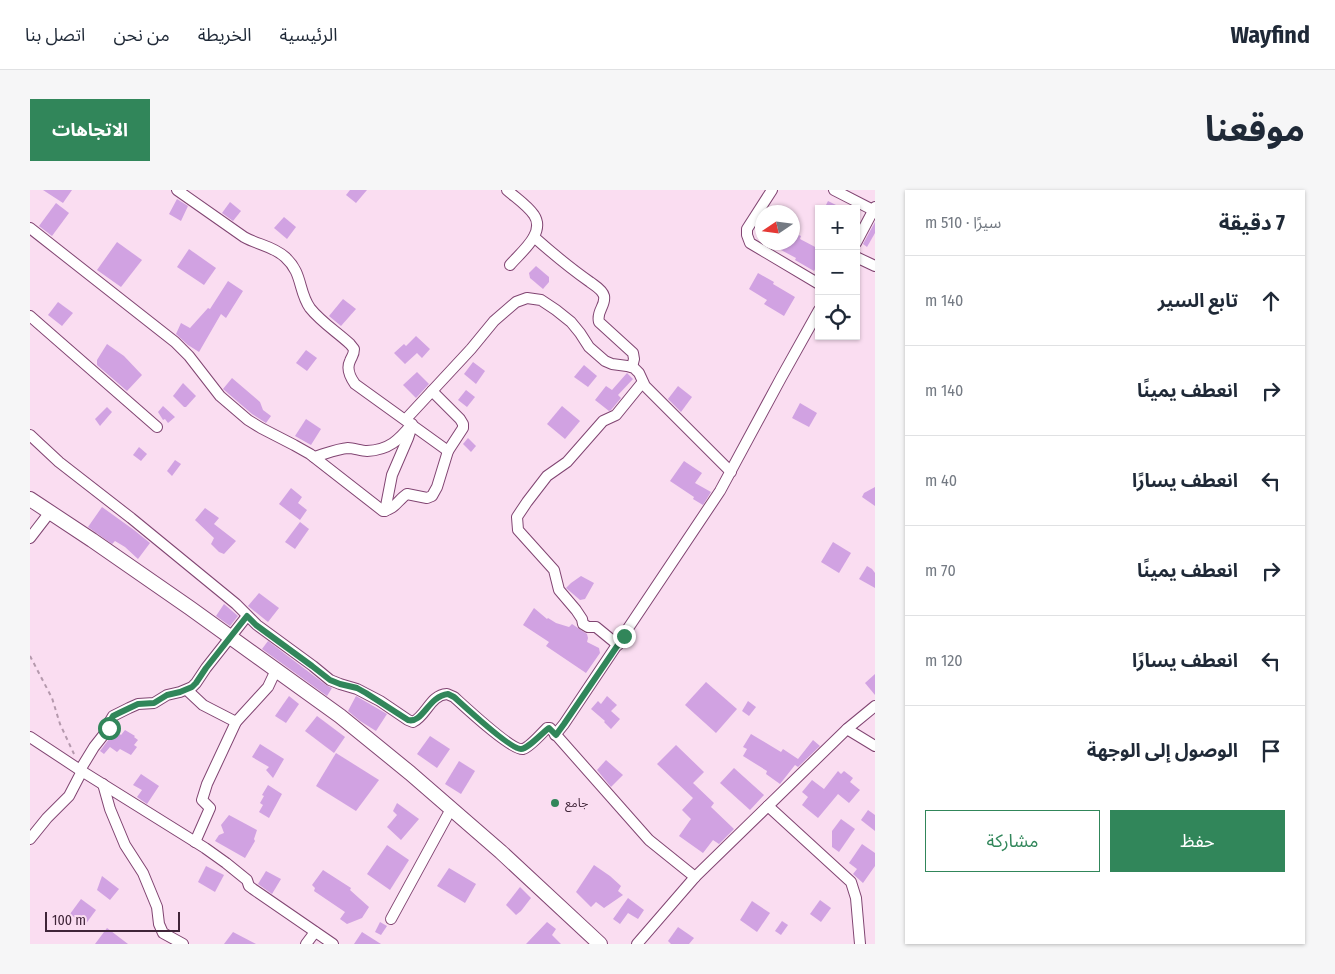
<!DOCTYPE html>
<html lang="ar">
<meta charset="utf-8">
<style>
:root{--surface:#fff;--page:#f6f6f7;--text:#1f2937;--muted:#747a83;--line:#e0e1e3;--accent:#31865a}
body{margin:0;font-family:"Fira Sans Condensed","Noto Sans Arabic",sans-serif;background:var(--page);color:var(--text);direction:rtl}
.controls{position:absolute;right:15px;top:15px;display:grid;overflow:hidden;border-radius:0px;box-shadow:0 1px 4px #0004}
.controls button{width:45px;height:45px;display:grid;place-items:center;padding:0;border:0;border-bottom:1px solid var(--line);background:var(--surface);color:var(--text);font:25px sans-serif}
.compass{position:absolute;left:725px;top:15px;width:45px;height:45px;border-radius:50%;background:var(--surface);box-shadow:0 1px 4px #0004;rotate:257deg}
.scale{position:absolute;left:15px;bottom:12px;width:135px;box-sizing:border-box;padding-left:5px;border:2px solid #3f2438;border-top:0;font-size:14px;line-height:18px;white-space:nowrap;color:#3f2438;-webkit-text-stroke:4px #faddf1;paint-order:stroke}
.stop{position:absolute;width:15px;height:15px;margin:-11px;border:4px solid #31865a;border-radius:50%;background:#fff}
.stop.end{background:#31865a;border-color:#fff;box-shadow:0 1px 5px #0008}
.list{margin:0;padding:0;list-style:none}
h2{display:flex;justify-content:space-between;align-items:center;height:65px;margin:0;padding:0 20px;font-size:21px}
h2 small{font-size:16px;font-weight:400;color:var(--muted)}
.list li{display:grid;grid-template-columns:32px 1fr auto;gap:15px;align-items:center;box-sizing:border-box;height:90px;padding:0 20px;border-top:1px solid var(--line)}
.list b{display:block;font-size:19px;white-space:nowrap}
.list em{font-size:16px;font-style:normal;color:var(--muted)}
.actions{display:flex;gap:10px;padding:15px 20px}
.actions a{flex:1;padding:11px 0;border:1px solid var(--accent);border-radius:0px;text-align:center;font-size:18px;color:var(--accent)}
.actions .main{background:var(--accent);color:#fff}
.icon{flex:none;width:28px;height:28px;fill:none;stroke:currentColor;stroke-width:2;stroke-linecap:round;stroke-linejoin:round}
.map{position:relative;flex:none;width:845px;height:754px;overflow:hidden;direction:ltr;border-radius:0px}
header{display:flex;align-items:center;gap:30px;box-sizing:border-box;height:70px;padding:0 25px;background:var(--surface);border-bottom:1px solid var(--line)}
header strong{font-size:24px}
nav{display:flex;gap:28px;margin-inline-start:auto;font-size:18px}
.intro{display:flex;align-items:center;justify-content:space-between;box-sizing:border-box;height:120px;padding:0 30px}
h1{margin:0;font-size:35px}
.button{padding:12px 22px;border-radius:0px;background:var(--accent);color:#fff;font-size:18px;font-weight:700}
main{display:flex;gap:30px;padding:0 30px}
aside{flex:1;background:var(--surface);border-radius:0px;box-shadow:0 1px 4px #0004}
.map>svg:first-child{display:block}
</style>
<header>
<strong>Wayfind</strong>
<nav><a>الرئيسية</a><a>الخريطة</a><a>من نحن</a><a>اتصل بنا</a></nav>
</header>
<div class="intro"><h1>موقعنا</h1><a class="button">الاتجاهات</a></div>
<main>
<aside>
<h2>7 دقيقة<small>سيرًا · 510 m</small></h2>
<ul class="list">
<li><svg class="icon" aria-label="ahead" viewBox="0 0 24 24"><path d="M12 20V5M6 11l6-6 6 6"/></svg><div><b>تابع السير</b></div><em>140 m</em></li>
<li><svg class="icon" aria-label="right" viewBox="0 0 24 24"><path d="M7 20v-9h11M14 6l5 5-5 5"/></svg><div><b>انعطف يمينًا</b></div><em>140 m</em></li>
<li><svg class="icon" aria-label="left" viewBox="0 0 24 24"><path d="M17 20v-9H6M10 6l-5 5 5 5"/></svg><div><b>انعطف يسارًا</b></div><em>40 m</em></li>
<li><svg class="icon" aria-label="right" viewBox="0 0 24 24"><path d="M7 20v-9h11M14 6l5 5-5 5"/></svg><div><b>انعطف يمينًا</b></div><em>70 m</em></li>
<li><svg class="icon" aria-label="left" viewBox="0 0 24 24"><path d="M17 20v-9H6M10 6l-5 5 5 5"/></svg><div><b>انعطف يسارًا</b></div><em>120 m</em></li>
<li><svg class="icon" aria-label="arrive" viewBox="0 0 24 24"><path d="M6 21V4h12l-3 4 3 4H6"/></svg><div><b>الوصول إلى الوجهة</b></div></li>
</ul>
<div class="actions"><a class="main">حفظ</a><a>مشاركة</a></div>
</aside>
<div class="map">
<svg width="845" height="754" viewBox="0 0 845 754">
<rect width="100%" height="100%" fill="#faddf1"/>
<g fill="#d1a2e2">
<path d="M13 0H42L33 13Z"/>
<path d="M320 0H337L326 13 316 5Z"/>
<path d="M147 9 158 16 151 31 139 24Z"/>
<path d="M798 11 814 19H794Z"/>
<path d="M200 12 211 21 203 31 192 23Z"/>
<path d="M26 13 39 23 22 46 9 36Z"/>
<path d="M254 27 266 37 257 49 244 38Z"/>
<path d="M845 32V43L837 57 833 54Z"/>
<path d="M762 42 771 46 770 49 789 59V72L784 81 765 70 766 68 736 52H762Z"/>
<path d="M87 52 112 70 91 97 67 80Z"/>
<path d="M159 59 186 78 174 95 147 77Z"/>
<path d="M506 76 519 87V92L513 99 500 88 499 83Z"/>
<path d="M728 83 744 92 743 94 765 107 754 126 734 114 737 110 719 99Z"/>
<path d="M198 91 213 101 196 128 191 124 169 162 158 155 146 144 151 133 160 138 178 118 180 119Z"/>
<path d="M313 109 326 119 311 136 299 126Z"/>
<path d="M28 112 43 123 32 136 18 125Z"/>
<path d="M386 146 400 159 392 168 387 163 375 174 364 163 374 154 376 156Z"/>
<path d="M77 154 94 166 112 185 97 201 67 175V170Z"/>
<path d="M276 160 287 168 277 181 266 173Z"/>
<path d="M443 172 455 181 446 194 434 184Z"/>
<path d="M554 175 567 186 558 197 544 187Z"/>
<path d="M387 182 399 194 386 208 373 195Z"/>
<path d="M597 183 603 189 588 205 591 208 581 220 579 221 565 210 576 196 582 200Z"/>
<path d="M202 188 230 212 233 220 241 226 236 233 222 224 193 199Z"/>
<path d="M153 193 166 206 156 217H154L143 206Z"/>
<path d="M648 196 662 207 651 222 638 209Z"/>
<path d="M436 200 445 207 437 217 428 210Z"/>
<path d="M770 213 787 223 779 237 762 228Z"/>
<path d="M133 216 145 227 138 233 135 229 133 230 128 222Z"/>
<path d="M532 216 550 231 535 249 517 234Z"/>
<path d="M77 217 82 222 70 236 65 229Z"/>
<path d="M276 229 291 239 281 255 265 246Z"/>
<path d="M438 248 446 256 441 262 433 254Z"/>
<path d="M109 257 117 264 111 271 103 265Z"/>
<path d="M145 270 151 274 142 286 137 281Z"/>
<path d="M654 271 672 283 665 293 681 302 673 315 663 309 664 307 640 291Z"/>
<path d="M845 297V316L832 307 834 303Z"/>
<path d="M261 298 272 307 268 313 277 320 270 330 249 314Z"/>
<path d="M72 317 104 340 120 353 108 369 95 357 85 351 82 354 58 337Z"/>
<path d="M175 318 189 328 184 334 206 351 194 364 189 362 181 354 184 348 165 330Z"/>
<path d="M270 332 279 339 265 359 255 352Z"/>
<path d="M803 352 821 363 809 383 791 372Z"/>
<path d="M837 376 842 379 845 383V398L829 389Z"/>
<path d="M551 386 564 393 555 409 550 410 536 398 541 393Z"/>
<path d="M229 403 249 418 238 432 218 416Z"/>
<path d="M194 414 208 426 200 436 186 426Z"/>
<path d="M504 418 517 429 518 428 526 433 539 437 542 434 557 444 558 448 557 452 569 458 570 463 556 483 516 456 519 452 493 435Z"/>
<path d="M238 451 296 495 302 498 297 506 232 459Z"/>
<path d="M845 484V505L835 493Z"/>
<path d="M676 492 707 519 686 543 655 515Z"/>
<path d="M259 506 269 514 256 533 245 526Z"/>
<path d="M326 506 357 524 346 541 330 531 318 521Z"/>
<path d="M577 506 587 515 581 521 590 529 581 539 574 532 575 531 561 519 568 511 571 514Z"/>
<path d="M718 511 726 517 719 526 712 521Z"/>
<path d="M287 526 315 547 304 563 275 541Z"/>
<path d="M95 540 105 546 104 547 108 550 104 555 107 557 101 565 90 559 87 562 80 557 74 564 70 561 85 541 91 545Z"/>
<path d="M721 544 751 562 753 559 768 569 783 550 790 556 768 577 765 575 750 594 736 584 737 581 713 566 717 559 713 557Z"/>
<path d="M400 546 420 559 407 578 387 564Z"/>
<path d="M230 554 254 569 243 588 236 580 239 577 222 567Z"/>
<path d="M646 555 674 582 663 593 684 613 681 617 704 639 689 654 683 650 673 663 649 646 661 629 652 620 663 608 627 574Z"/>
<path d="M306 563 349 590 326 621 286 596Z"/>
<path d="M576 570 593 585 581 597 567 580Z"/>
<path d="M429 571 445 581 431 604 415 594Z"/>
<path d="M704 578 734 605 720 620 690 593Z"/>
<path d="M808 581 811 584 814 581 823 588 820 592 830 600 819 613 808 604 788 628 772 615 778 607 772 602 782 590 794 599Z"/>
<path d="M111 584 129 596 117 614 107 607 112 600 103 595Z"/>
<path d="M238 595 252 604 239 628 229 622 233 615 230 613 234 606 232 605Z"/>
<path d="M367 613 389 629 371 650 357 637 367 625 363 621Z"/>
<path d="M838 620 845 625V641L831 630Z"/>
<path d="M199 625 227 640 224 649 225 651 215 668 185 651 189 645 194 643 191 635Z"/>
<path d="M811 629 825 639 809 662 802 657V641Z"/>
<path d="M832 654 845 663V676L833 693 823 684 827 679 819 673Z"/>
<path d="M357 655 379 670 360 700 337 684Z"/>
<path d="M564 675 580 686 591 696 588 701 593 705 574 718 566 712 561 717 546 702Z"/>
<path d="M176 676 194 685 185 702 168 692Z"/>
<path d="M419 678 446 694 435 713 407 696Z"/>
<path d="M293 680 321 698 320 700 339 717 332 728 317 734 310 729 315 722 284 701 285 698 282 695Z"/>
<path d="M236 681 251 689 242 704 228 694Z"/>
<path d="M72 686 89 699 80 710 67 700Z"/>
<path d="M490 697 501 708 491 721 486 725 476 715Z"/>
<path d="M598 708 614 720 608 729 598 723 590 734 583 729Z"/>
<path d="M51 709 66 720 55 735 40 724Z"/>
<path d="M790 710 801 718 791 732 780 724Z"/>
<path d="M722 711 740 723 727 742 710 730Z"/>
<path d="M752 731 758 735 751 745 745 741Z"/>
<path d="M350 732 357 736 351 745 345 742Z"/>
<path d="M517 732 526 739 522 745 531 754H496Z"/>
<path d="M648 737 664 748 659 754H641L638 751Z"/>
<path d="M77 738 98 754H65Z"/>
<path d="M203 742 226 754H194Z"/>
<path d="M332 742 351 754H324Z"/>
</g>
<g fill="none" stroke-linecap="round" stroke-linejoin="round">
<defs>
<g id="street">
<path d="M147 0 214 47C228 55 243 56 255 67 273 83 268 101 280 118 291 132 307 142 320 154L324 159C324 165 322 166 320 171 316 179 320 187 325 194L418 261"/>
<path d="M477 0C486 8 497 15 504 25 516 43 491 62 480 75"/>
<path d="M742 0 717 39V45L720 53 789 94"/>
<path d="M804 0 843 20"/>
<path d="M0 38 145 152 159 166 190 206 218 230 231 238 264 255 280 264 353 321C364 320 368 310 377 304L397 308 402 306 407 297 418 261 433 238V234L430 229 402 201"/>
<path d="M504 47C522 63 540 78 560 92 565 96 572 99 574 106 576 116 566 121 569 132L603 163 604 169 602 177"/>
<path d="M826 53 845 17"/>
<path d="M826 67 845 76"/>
<path d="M0 126 127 237"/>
<path d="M376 229 441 159 464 131 486 112 497 108 511 110 526 120 541 132 550 143 559 157 575 171 582 174 597 176 604 178 609 183 615 196 701 282"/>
<path d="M0 245 29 272 101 328 206 414 227 435 283 476 300 490 310 494 327 499 350 511 378 530 383 532C397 525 400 505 417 504L424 507C434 516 482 561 493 559 500 557 512 543 517 538H520L619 650 665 687"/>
<path d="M284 267C295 264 306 259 318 258 324 258 331 261 337 261 359 260 369 250 382 234"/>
<path d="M355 321 362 285 378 248 381 239"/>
<path d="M0 348 20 322"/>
<path d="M588 455 566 437H558L553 434 552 429 546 420 529 400 524 380 488 340 487 327 497 312 517 286 537 272 573 231 586 225 612 193"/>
<path d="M157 500 173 515 206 532"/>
<path d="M817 539 845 556"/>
<path d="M525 545 534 534 690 301 751 188 789 120"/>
<path d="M0 547 50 580 175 658 196 673 217 690 219 696 223 699 303 754"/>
<path d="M50 580 64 557 79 538 80 531 83 526 99 518 108 514 124 513 137 505 150 502 162 497 166 493 176 478 217 426"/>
<path d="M73 594 80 619 95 655 113 683 127 717 129 734 133 743 153 754"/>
<path d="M738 616 821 692 826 708 830 754"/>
<path d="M0 649 17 628 39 606 52 581"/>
<path d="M165 652 180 618 172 610 177 594 206 532 238 497 246 480"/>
<path d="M361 729 421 619"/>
<path d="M276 754 285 742"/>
<path d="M607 754 665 687 817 539 845 516"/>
</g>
<path id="secondary" d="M0 309 62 350 160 418 310 526 380 583 471 662 570 754"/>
</defs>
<use href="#street" stroke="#814572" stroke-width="12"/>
<use href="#secondary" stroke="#814572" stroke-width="16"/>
<path stroke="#b599ad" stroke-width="2" stroke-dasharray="4 4" stroke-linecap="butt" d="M0 466 22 508 30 534 44 564"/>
<use href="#street" stroke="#fff" stroke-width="10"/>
<use href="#secondary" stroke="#fff" stroke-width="14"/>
</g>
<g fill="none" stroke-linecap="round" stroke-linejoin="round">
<path stroke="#31865a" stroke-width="6" d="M79 538 80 531 83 526 89 523 108 514 124 513 137 505 150 502 162 497 166 493 176 478 217 426 226 435 282 476 300 490 310 494 327 498 336 503 378 530C393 534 398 506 418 504L424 507C434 516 481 560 491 559 498 559 513 542 519 538L526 545 534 534 594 446"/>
</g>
<circle fill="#31865a" stroke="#faddf1" stroke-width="2" cx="525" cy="613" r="5"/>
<g text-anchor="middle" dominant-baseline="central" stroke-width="5" stroke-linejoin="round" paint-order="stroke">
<g font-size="12" fill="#3f2438" stroke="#faddf1" text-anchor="start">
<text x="535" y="613">جامع</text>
</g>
</g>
</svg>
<div class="controls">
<button>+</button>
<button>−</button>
<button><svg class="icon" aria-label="locate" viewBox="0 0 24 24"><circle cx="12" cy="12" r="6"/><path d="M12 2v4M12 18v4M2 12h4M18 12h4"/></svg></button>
</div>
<svg class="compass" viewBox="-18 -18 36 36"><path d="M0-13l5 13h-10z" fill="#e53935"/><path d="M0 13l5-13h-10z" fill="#747a83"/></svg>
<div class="scale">100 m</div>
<div class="stop" style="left:79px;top:538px"></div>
<div class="stop end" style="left:594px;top:446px"></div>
</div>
</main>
